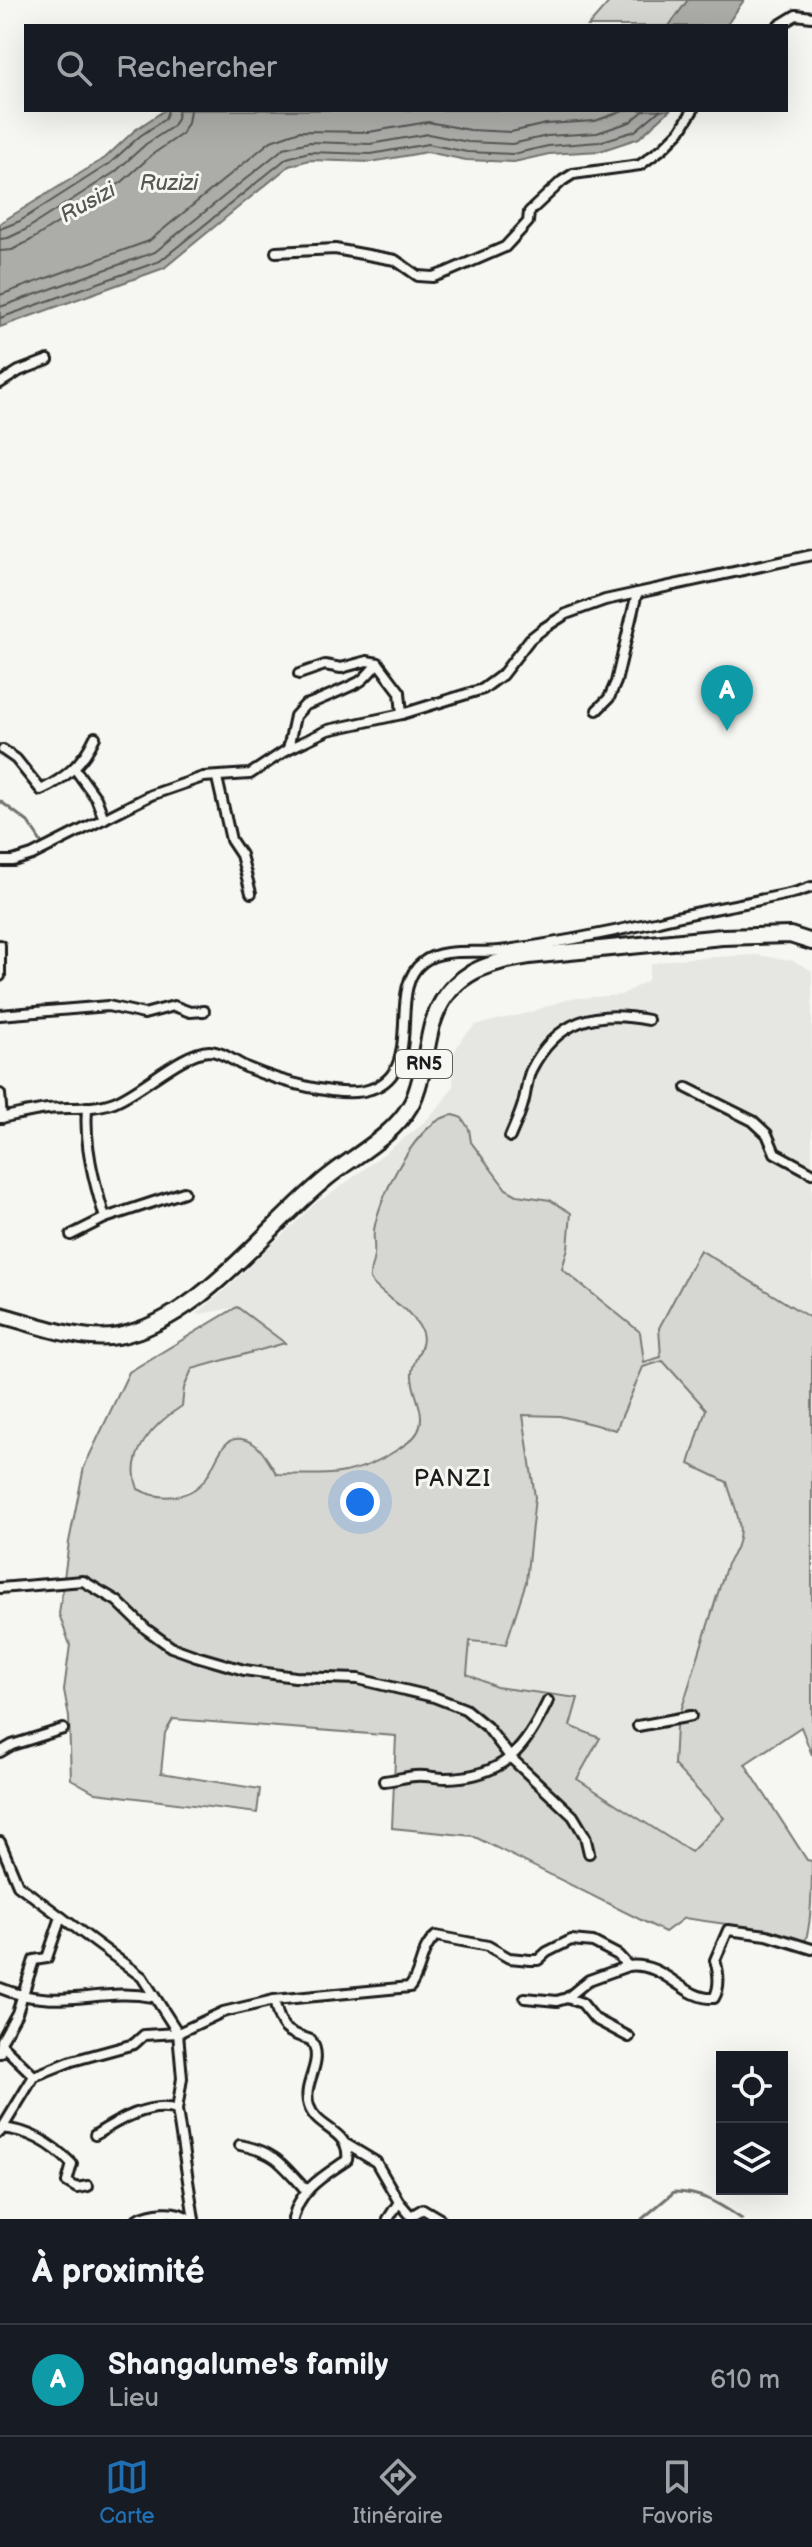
<!DOCTYPE html>
<html lang="fr">
<meta charset="utf-8">
<style>
:root{--surface:#171b24;--page:#20242c;--text:#f1f3f6;--muted:#9ea1a6;--line:#363941;--accent:#1f6fb2}
body{margin:0;font-family:"Balsamiq Sans",sans-serif;background:var(--page);color:var(--text)}
.controls{position:absolute;right:24px;bottom:24px;display:grid;overflow:hidden;border-radius:0px;box-shadow:0 8px 32px #0002}
.controls button{width:72px;height:72px;display:grid;place-items:center;padding:0;border:0;border-bottom:2px solid var(--line);background:var(--surface);color:var(--text);font:40px sans-serif}
.you{position:absolute;left:360px;top:1502px;width:28px;height:28px;margin:-20px;border:6px solid #fff;border-radius:50%;background:#1a73e8;box-shadow:0 0 0 12px #1a73e833}
.badge{display:grid;place-items:center;width:52px;height:52px;border-radius:50%;background:var(--accent);color:#fff;font-size:26px;font-weight:700}
.pin{position:absolute;translate:-50% -66px;filter:drop-shadow(0 2px 4px #0008)}
.pin::after{content:'';position:absolute;top:42px;width:28px;height:24px;background:inherit;clip-path:polygon(0 0,100% 0,50% 100%)}
.list{margin:0;padding:0;list-style:none}
h2{display:flex;justify-content:space-between;align-items:center;height:104px;margin:0;padding:0 32px;font-size:34px}
h2 small{font-size:26px;font-weight:400;color:var(--muted)}
.list li{display:grid;grid-template-columns:52px 1fr auto;gap:24px;align-items:center;box-sizing:border-box;height:112px;padding:0 32px;border-top:2px solid var(--line)}
.list b{display:block;font-size:30px;white-space:nowrap}
.list p{margin:0;font-size:26px;white-space:nowrap;color:var(--muted)}
.list em{font-size:26px;font-style:normal;color:var(--muted)}
.icon{flex:none;width:44px;height:44px;fill:none;stroke:currentColor;stroke-width:2;stroke-linecap:round;stroke-linejoin:round}
.map{position:relative;flex:none;width:812px;height:2219px;overflow:hidden}
.search{position:absolute;background:var(--surface);box-shadow:0 8px 32px #0002;left:24px;right:24px;top:24px;height:88px;display:flex;align-items:center;gap:20px;box-sizing:border-box;padding:0 28px;border-radius:0px;color:var(--muted);font-size:30px}
.sheet{height:216px;background:var(--surface)}
nav{display:flex;justify-content:space-around;align-items:center;box-sizing:border-box;height:112px;border-top:2px solid var(--line);background:var(--surface);font-size:22px;color:var(--muted)}
nav a{display:grid;justify-items:center;gap:4px}
nav .on{color:var(--accent)}
.map>svg:first-child{display:block}
</style>
<div class="map">
<svg width="812" height="2219" viewBox="0 0 812 2219">
<rect width="100%" height="100%" fill="#f6f6f2"/>
<filter id="ink" filterUnits="userSpaceOnUse"><feTurbulence type="fractalNoise" baseFrequency=".0125" numOctaves="2"/><feDisplacementMap in="SourceGraphic" scale="16" xChannelSelector="R" yChannelSelector="G"/><feConvolveMatrix kernelMatrix="1 2 1 2 8 2 1 2 1" color-interpolation-filters="sRGB"/></filter>
<g filter="url(#ink)">
<g fill="#e6e6e2">
<path d="M757 955 794 961 812 971V1319L700 1251 661 1357 643 1362 640 1332 562 1269 568 1248 572 1217 550 1200 517 1195 506 1189 471 1142 469 1129 374 1229 370 1280 410 1313 423 1335 424 1344 414 1366 421 1415 418 1432 407 1444 379 1462 348 1473 332 1475 277 1474 263 1452 216 1457 210 1472 200 1485 169 1498 153 1497 138 1489 133 1473 134 1464 154 1426 182 1406 184 1388 192 1369 284 1344 237 1307 195 1315 226 1289 317 1202 335 1191 419 1127 438 1108 453 1087 454 1052 463 1037 476 1025 528 1013 568 999 621 995 648 980 651 964 675 959Z"/>
<path d="M663 1361 706 1409 689 1464 727 1482 742 1536 738 1549 727 1564 676 1727 674 1765 724 1818 691 1853 577 1779 570 1726 577 1698 496 1687 467 1674 470 1641 535 1497 523 1415 560 1416 615 1430 643 1367Z"/>
</g>
<g fill="#d6d6d2" stroke="#797977" stroke-width="2" fill-rule="evenodd">
<path d="M611 0H688L669 26H588Z"/>
<path d="M454 1115 462 1118 469 1129 471 1142 506 1189 517 1195 550 1200 571 1213 568 1248 562 1269 640 1332 644 1362 661 1357 659 1328 700 1250 812 1319V1755L801 1727 745 1764 807 1860 812 1861C812 1881 812 1926 805 1941L747 1927 684 1918 665 1932 473 1836 392 1828 396 1736 173 1719 165 1733 161 1773 260 1789 257 1813 96 1793 71 1779 69 1717 64 1690 70 1645 59 1614 69 1542 84 1467 129 1372 237 1307 285 1343 192 1369 184 1388 182 1406C155 1423 124 1454 138 1489 160 1501 190 1500 206 1478 218 1462 222 1425 254 1444 264 1450 269 1464 277 1474 330 1475 354 1478 400 1448 408 1443 418 1436 420 1426 425 1408 410 1390 412 1372 414 1354 430 1345 419 1326 407 1305 384 1299 370 1280 369 1271 373 1264 374 1255 375 1247 373 1238 374 1230 379 1197 418 1117 454 1115ZM663 1361 706 1409 689 1464 727 1482C737 1517 750 1532 727 1564L676 1727 674 1765 724 1818 691 1852 577 1779 600 1738 570 1726 578 1698 496 1687 467 1674 470 1641 506 1644 526 1582 535 1497 523 1415 560 1416 616 1430 643 1367Z"/>
</g>
<g fill="#acaca9" stroke="#727271" stroke-width="2">
<path d="M688 0H744L726 26H669Z"/>
<path d="M165 110H670L639 138 600 151 549 154 514 162 466 160 427 152 371 162 309 160 289 166 164 268 0 327V223L105 158 135 130Z"/>
</g>
<g fill="none" stroke-linecap="round" stroke-linejoin="round">
<g stroke="#565654" stroke-width="2">
<path d="M0 229 20 221 109 164 140 136 165 119 168 110"/>
<path d="M0 239 8 238 25 230 115 172 146 144 172 127 177 119 178 110"/>
<path d="M0 251 12 250 31 240 122 182 153 154 182 134 188 123 190 110"/>
<path d="M0 295 149 241 271 141 300 131 369 132 428 122 470 130 511 132 546 124 595 121 626 110"/>
<path d="M0 307 155 252 284 148 309 142 370 144 428 134 468 142 512 144 547 136 597 133 630 122 645 110"/>
<path d="M0 318 160 261 287 158 309 152 371 154 428 144 467 152 513 154 548 146 599 142 635 131 660 110"/>
</g>
<g stroke="#727271" stroke-width="3">
<path d="M0 801 28 822 41 842"/>
<path d="M642 2219 674 2192C702 2192 719 2204 742 2219"/>
</g>
<defs>
<g id="street">
<path d="M778 26 796 15 812 17"/>
<path d="M276 252 335 249 395 260 418 276 433 277 447 272 505 247 528 222 529 212 562 181 573 174 640 165 663 148 680 131 693 110"/>
<path d="M0 383 19 371 48 360"/>
<path d="M299 674 325 665 341 668 367 661 378 663 400 692 402 714"/>
<path d="M597 710 609 698 616 682 637 593"/>
<path d="M288 749 295 716 305 705C311 704 351 686 359 682 366 678 372 669 378 663"/>
<path d="M3 750 16 759 41 790C66 778 83 763 95 737"/>
<path d="M75 769 96 798 104 819"/>
<path d="M217 778 231 840 241 855 251 893"/>
<path d="M0 861H13L32 855 151 795 203 777 250 774 288 749 328 730 402 714 483 689 502 675 530 639 544 628 566 614 605 600 812 555"/>
<path d="M0 945V976"/>
<path d="M0 1015 108 1006 144 1014 174 1006 190 1012 204 1011"/>
<path d="M687 1088 753 1121 767 1134 775 1153 812 1173"/>
<path d="M0 1094 2 1118"/>
<path d="M87 1107C84 1145 94 1182 105 1218"/>
<path d="M0 1118C16 1115 31 1111 48 1109 69 1107 93 1110 114 1102 142 1091 182 1052 209 1051 222 1051 236 1063 248 1068 276 1080 342 1100 371 1089 427 1070 385 990 423 962 442 947 477 954 500 951 552 944 604 934 655 922 702 910 750 903 797 892L812 887"/>
<path d="M510 1137C514 1127 519 1117 522 1107 526 1096 526 1081 531 1070 556 1021 595 1009 648 1020"/>
<path d="M71 1235 105 1218 184 1192"/>
<path d="M0 1588 83 1581 117 1601 146 1629 171 1647 196 1656 244 1670 295 1677 358 1679 434 1697 465 1709 487 1727 511 1758 573 1816 585 1836 589 1853"/>
<path d="M638 1726 691 1716"/>
<path d="M0 1752 12 1745 63 1729"/>
<path d="M384 1781C395 1780 404 1777 415 1776 425 1775 436 1778 446 1778 504 1777 524 1750 548 1701"/>
<path d="M0 1842 18 1885 142 1977 178 2033 182 2078 177 2110 194 2219"/>
<path d="M0 1988C58 2012 98 1987 153 1997"/>
<path d="M525 1998 557 2001 567 1998 589 1980 628 1966"/>
<path d="M567 1998 582 2003 595 2019 629 2037"/>
<path d="M274 2000C281 2029 283 2031 311 2040 326 2063 301 2082 309 2106 317 2130 351 2130 347 2160 324 2176 299 2189 293 2219"/>
<path d="M3 2046 34 2076"/>
<path d="M0 2053 2 2040 17 2013 34 1960 47 1958 61 1917"/>
<path d="M0 2128C29 2130 51 2143 72 2164L67 2182 77 2188 88 2186"/>
<path d="M0 2132 34 2076 72 2061 134 2044 144 2035 178 2033 223 2012 274 2000 410 1987C422 1971 420 1949 436 1936L488 1946 509 1958 530 1960H538L547 1952 571 1940 593 1942 618 1955 628 1966C665 1961 683 2000 714 1998 721 1986 719 1973 715 1960L728 1930 767 1935 812 1949"/>
<path d="M95 2135C117 2121 150 2101 177 2110"/>
<path d="M346 2144 376 2162 399 2202 411 2216 423 2209 440 2219"/>
<path d="M240 2145C274 2152 281 2162 303 2187L308 2189"/>
<path d="M137 2219C151 2212 176 2208 189 2219"/>
<path d="M388 2219 399 2202"/>
</g>
<path id="highway" d="M0 1315C35 1324 83 1343 118 1336 201 1320 264 1228 328 1177 355 1155 392 1137 410 1106 416 1097 419 1083 422 1072 426 1056 428 1040 432 1025 447 976 482 963 529 956L722 937 790 935 812 942"/>
</defs>
<use href="#street" stroke="#1c1c1c" stroke-width="14"/>
<use href="#highway" stroke="#1c1c1c" stroke-width="20"/>
<use href="#street" stroke="#f6f6f2" stroke-width="8"/>
<use href="#highway" stroke="#f6f6f2" stroke-width="14"/>
</g>
</g>
<g text-anchor="middle" dominant-baseline="central" stroke-width="6" stroke-linejoin="round" paint-order="stroke">
<rect fill="#f6f6f2" stroke="#5d5d5c" stroke-width="2" x="396" y="1050" width="56" height="28" rx="6"/>
<g font-size="18" font-weight="bold" fill="#1c1c1c">
<text x="424" y="1064">RN5</text>
</g>
<g font-size="22" font-style="italic" fill="#565654" stroke="#f6f6f2">
<text x="169" y="183">Ruzizi</text>
<text transform="translate(88 203) rotate(-29)">Rusizi</text>
</g>
<g font-size="24" letter-spacing="2" fill="#1c1c1c" stroke="#f6f6f2">
<text x="453" y="1478">PANZI</text>
</g>
</g>
</svg>
<div class="controls">
<button><svg class="icon" aria-label="locate" viewBox="0 0 24 24"><circle cx="12" cy="12" r="6"/><path d="M12 2v4M12 18v4M2 12h4M18 12h4"/></svg></button>
<button><svg class="icon" aria-label="layers" viewBox="0 0 24 24"><path d="M12 4l9 5-9 5-9-5zM3 14l9 5 9-5"/></svg></button>
</div>
<div class="you"></div>
<div class="pin badge" style="left:727px;top:731px;background:#0f9aa8">A</div>
<div class="search"><svg class="icon" aria-label="search" viewBox="0 0 24 24"><circle cx="10" cy="10" r="6"/><path d="M15 15l6 6"/></svg>Rechercher</div>
</div>
<section class="sheet">
<h2>À proximité<small></small></h2>
<ul class="list">
<li><span class="badge" style="background:#0f9aa8">A</span><div><b>Shangalume's family</b><p>Lieu</p></div><em>610 m</em></li>
</ul>
</section>
<nav>
<a class="on"><svg class="icon" aria-label="map" viewBox="0 0 24 24"><path d="M3 6l6-2 6 2 6-2v14l-6 2-6-2-6 2zM9 4v14M15 6v14"/></svg>Carte</a>
<a><svg class="icon" aria-label="directions" viewBox="0 0 24 24"><path d="M12 3l9 9-9 9-9-9zM9 14v-3h6M13 9l2 2-2 2"/></svg>Itinéraire</a>
<a><svg class="icon" aria-label="saved" viewBox="0 0 24 24"><path d="M7 4h10v16l-5-4-5 4z"/></svg>Favoris</a>
</nav>
